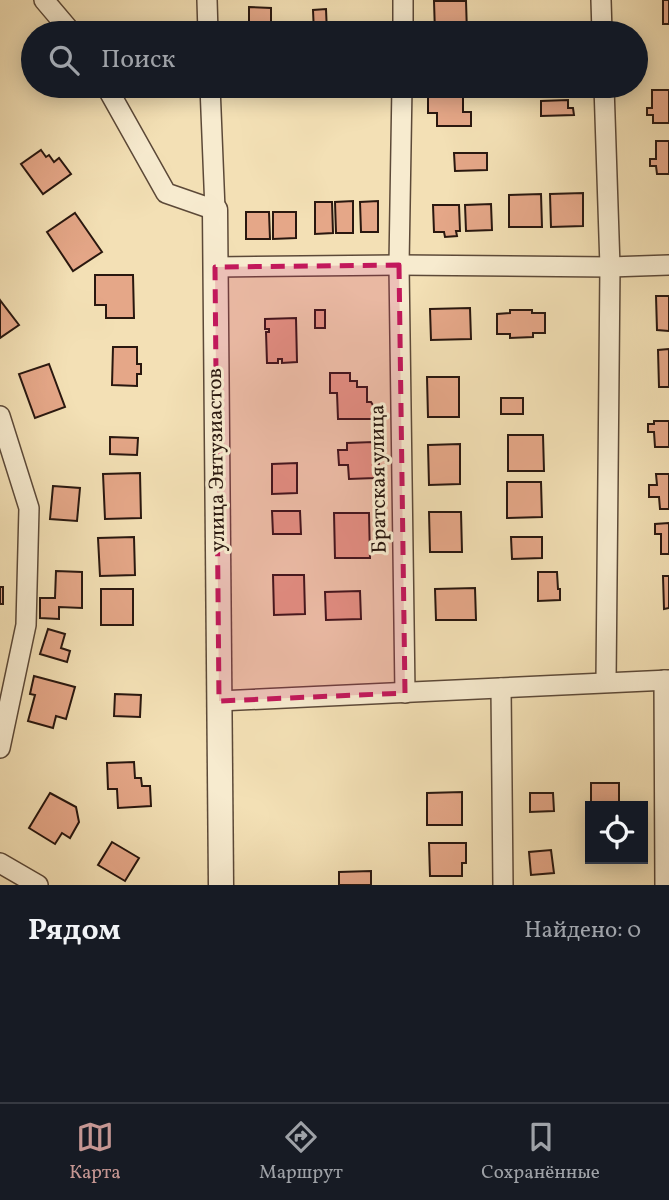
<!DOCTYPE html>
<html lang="ru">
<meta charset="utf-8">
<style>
:root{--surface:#171b24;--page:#20242c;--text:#f1f3f6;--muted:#9ea1a6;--line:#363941;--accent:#c59692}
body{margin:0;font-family:Vollkorn,serif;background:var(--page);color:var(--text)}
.controls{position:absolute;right:21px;bottom:21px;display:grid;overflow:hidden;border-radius:0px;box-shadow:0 4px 18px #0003}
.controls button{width:63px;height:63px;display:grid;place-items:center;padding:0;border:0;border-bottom:2px solid var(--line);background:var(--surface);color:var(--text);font:35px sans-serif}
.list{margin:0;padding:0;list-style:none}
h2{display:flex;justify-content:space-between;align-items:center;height:91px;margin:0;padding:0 28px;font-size:30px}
h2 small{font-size:23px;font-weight:400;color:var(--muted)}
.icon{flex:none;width:38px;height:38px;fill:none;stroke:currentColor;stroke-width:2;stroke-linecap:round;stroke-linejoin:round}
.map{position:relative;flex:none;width:669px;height:885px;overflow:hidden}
.search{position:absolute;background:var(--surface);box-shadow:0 4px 18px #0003;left:21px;right:21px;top:21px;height:77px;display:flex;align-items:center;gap:18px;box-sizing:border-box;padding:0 24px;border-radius:38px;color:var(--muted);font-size:26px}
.sheet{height:217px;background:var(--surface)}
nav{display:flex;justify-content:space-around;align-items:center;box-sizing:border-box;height:98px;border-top:2px solid var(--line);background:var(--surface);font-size:19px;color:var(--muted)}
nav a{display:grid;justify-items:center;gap:4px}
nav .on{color:var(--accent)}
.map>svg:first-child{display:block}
</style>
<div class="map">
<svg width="669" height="885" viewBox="0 0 669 885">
<rect width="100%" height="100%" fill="#f3e0b5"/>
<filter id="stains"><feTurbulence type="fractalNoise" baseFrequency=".00286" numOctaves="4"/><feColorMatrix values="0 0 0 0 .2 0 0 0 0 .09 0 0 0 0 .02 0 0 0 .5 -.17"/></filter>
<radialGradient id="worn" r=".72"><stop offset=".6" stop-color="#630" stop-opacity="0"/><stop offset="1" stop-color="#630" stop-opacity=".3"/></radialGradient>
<g fill="#e5a788" stroke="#29170f" stroke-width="2">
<rect x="663" y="0" width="6" height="24"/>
<path d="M434 1H466L467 33H435Z"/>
<path d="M249 7 271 8V32L249 31Z"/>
<path d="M326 9 327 33H314L313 10Z"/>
<path d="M652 90H669V123H653V115H647V108H652Z"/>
<path d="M428 97H463V112H471V126H437V113H428Z"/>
<path d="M568 100V108H573L574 115 541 116V101Z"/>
<path d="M656 141H669V174H657L656 166H650V159H656Z"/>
<path d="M41 150 46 157 49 155 54 162 59 158 71 174 43 194 21 164Z"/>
<path d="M454 153H487V170L455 171Z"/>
<path d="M583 193V226L551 227 550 194Z"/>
<path d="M541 194 542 227H509V195Z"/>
<path d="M353 201V233H336L335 202Z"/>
<path d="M378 201V232H361L360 202Z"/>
<path d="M315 202H332L333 233 315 234Z"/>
<path d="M491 204 492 230 466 231 465 205Z"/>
<path d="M433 205H459L460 231H456L457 236 445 237 444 232H434Z"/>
<path d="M246 212H269L270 239H246Z"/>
<path d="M273 212H296V238L273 239Z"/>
<path d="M75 213 102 252 73 271 47 232Z"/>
<path d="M95 275H133L134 318H106V305H95Z"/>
<path d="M656 296H669V331L657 330Z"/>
<path d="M0 300 19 325 0 338Z"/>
<path d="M470 308 471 339 431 340 430 309Z"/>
<rect x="315" y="310" width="10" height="18"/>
<path d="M510 310H532V313H545V333H533V337L510 338V334H497V314L510 313Z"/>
<path d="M296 318 297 362 282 363V359H278V363H267L266 332H269V329H265V319Z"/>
<path d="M113 347H137V364H141V374H137V386L112 385Z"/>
<path d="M669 349V387H659L658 350Z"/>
<path d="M49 364 65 407 35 418 19 374Z"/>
<path d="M330 373H350V381H357V387H367V402H371L374 407V414L372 419H338L337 393H330Z"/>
<path d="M427 377H459V417H428Z"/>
<rect x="501" y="398" width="22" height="16"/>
<path d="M654 421H669V447H655L654 432H648V424H654Z"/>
<path d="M508 435H543L544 471H508Z"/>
<path d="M110 437 138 438 137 455 110 454Z"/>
<path d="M373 442 374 455 379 456V464L374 465 375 478 349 479 348 465H339L338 450H347V443Z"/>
<path d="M460 444V484L429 485 428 445Z"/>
<path d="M297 463V493L272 494V464Z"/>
<path d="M140 473 141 518 105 519 103 474Z"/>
<path d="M656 474H669V509H660L659 497H649V485H657Z"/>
<path d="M507 482H541L542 517 507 518Z"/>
<path d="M53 486 80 488 77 521 50 519Z"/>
<path d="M272 511H300L301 534H273Z"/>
<path d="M429 512H461L462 552H430Z"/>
<path d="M334 513H369L370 558H335Z"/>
<path d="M669 523V554H661V534H655V524Z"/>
<path d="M134 537 135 575 100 576 98 538Z"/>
<path d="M511 537H542V558L512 559Z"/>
<path d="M56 571 82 572V608L59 607V619L40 618V598H55Z"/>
<path d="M538 572H557L558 589H560V600L538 601Z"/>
<path d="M273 575H304L305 614 274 615Z"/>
<path d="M663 576H669V608L664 609Z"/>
<rect x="0" y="587" width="3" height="17"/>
<path d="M475 588 476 620H436L435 589Z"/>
<rect x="101" y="589" width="32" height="36"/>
<path d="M360 591 361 619 326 620 325 592Z"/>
<path d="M48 629 65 634 61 648 70 651 67 662 40 654Z"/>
<path d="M34 676 75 687 66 719 56 716 53 728 28 721 35 695 30 694Z"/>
<path d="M115 694 141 695 140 717 114 716Z"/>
<path d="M134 762 135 778H141L142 786H150L151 806 118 808 117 789H108L107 763Z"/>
<rect x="591" y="783" width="28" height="23"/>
<path d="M462 792V825H427V793Z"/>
<path d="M50 793 76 807 79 822 70 838 62 833 55 844 29 828Z"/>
<path d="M530 793H553L554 811 530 812Z"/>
<path d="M112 842 139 858 125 881 98 865Z"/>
<path d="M429 843H466V863H462V876H430Z"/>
<path d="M551 850 554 873 531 875 529 852Z"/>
<path d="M371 871V885H339V872Z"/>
</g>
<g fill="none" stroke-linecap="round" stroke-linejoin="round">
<defs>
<g id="minor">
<path d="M44 0 72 33"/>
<path d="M207 0 208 33"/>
<path d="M601 0 602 33"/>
<path d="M403 33V0"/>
<path d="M106 86 166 193 215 210 210 86"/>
<path d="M402 86 399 265 405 693"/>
<path d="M604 86 610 267 606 682"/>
<path d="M215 267 399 265 610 267 669 265"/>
<path d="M0 416 29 508 26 625 0 748"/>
<path d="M664 680 665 885"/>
<path d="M501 688 503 885"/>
<path d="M219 701 669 680"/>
<path d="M0 863 38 885"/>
</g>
<path id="tertiary" d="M215 210 221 885"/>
</defs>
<use href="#minor" stroke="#5c4938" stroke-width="22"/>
<use href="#tertiary" stroke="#5c4938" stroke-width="27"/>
<use href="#minor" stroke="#f7ebcf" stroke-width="19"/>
<use href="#tertiary" stroke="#f7ebcf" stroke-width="24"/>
</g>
<path fill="#c2185b" fill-opacity="0.2" stroke="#c2185b" stroke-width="5" stroke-dasharray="14 9" stroke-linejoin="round" d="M399 265 405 693 219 701 215 267Z"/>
<g text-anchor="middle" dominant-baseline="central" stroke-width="6" stroke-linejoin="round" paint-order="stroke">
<g font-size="21" fill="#29170f" stroke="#f7ebcf">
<text transform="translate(217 460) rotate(-91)">улица Энтузиастов</text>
<text transform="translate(379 479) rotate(-91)">Братская улица</text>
</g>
</g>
<rect width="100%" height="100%" filter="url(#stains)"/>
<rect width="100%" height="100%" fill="url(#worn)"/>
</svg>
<div class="controls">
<button><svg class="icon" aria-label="locate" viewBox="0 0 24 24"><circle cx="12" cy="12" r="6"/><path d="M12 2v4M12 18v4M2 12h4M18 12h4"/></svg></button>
</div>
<div class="search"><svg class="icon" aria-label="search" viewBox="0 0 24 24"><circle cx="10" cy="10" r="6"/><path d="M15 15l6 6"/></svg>Поиск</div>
</div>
<section class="sheet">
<h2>Рядом<small>Найдено: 0</small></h2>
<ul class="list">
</ul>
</section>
<nav>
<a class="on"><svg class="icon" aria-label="map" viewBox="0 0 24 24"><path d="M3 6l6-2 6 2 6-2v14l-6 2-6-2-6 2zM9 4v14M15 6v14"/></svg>Карта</a>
<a><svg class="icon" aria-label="directions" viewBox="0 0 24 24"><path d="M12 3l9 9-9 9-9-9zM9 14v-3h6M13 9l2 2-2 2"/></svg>Маршрут</a>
<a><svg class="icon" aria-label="saved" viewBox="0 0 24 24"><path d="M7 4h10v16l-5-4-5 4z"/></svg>Сохранённые</a>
</nav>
